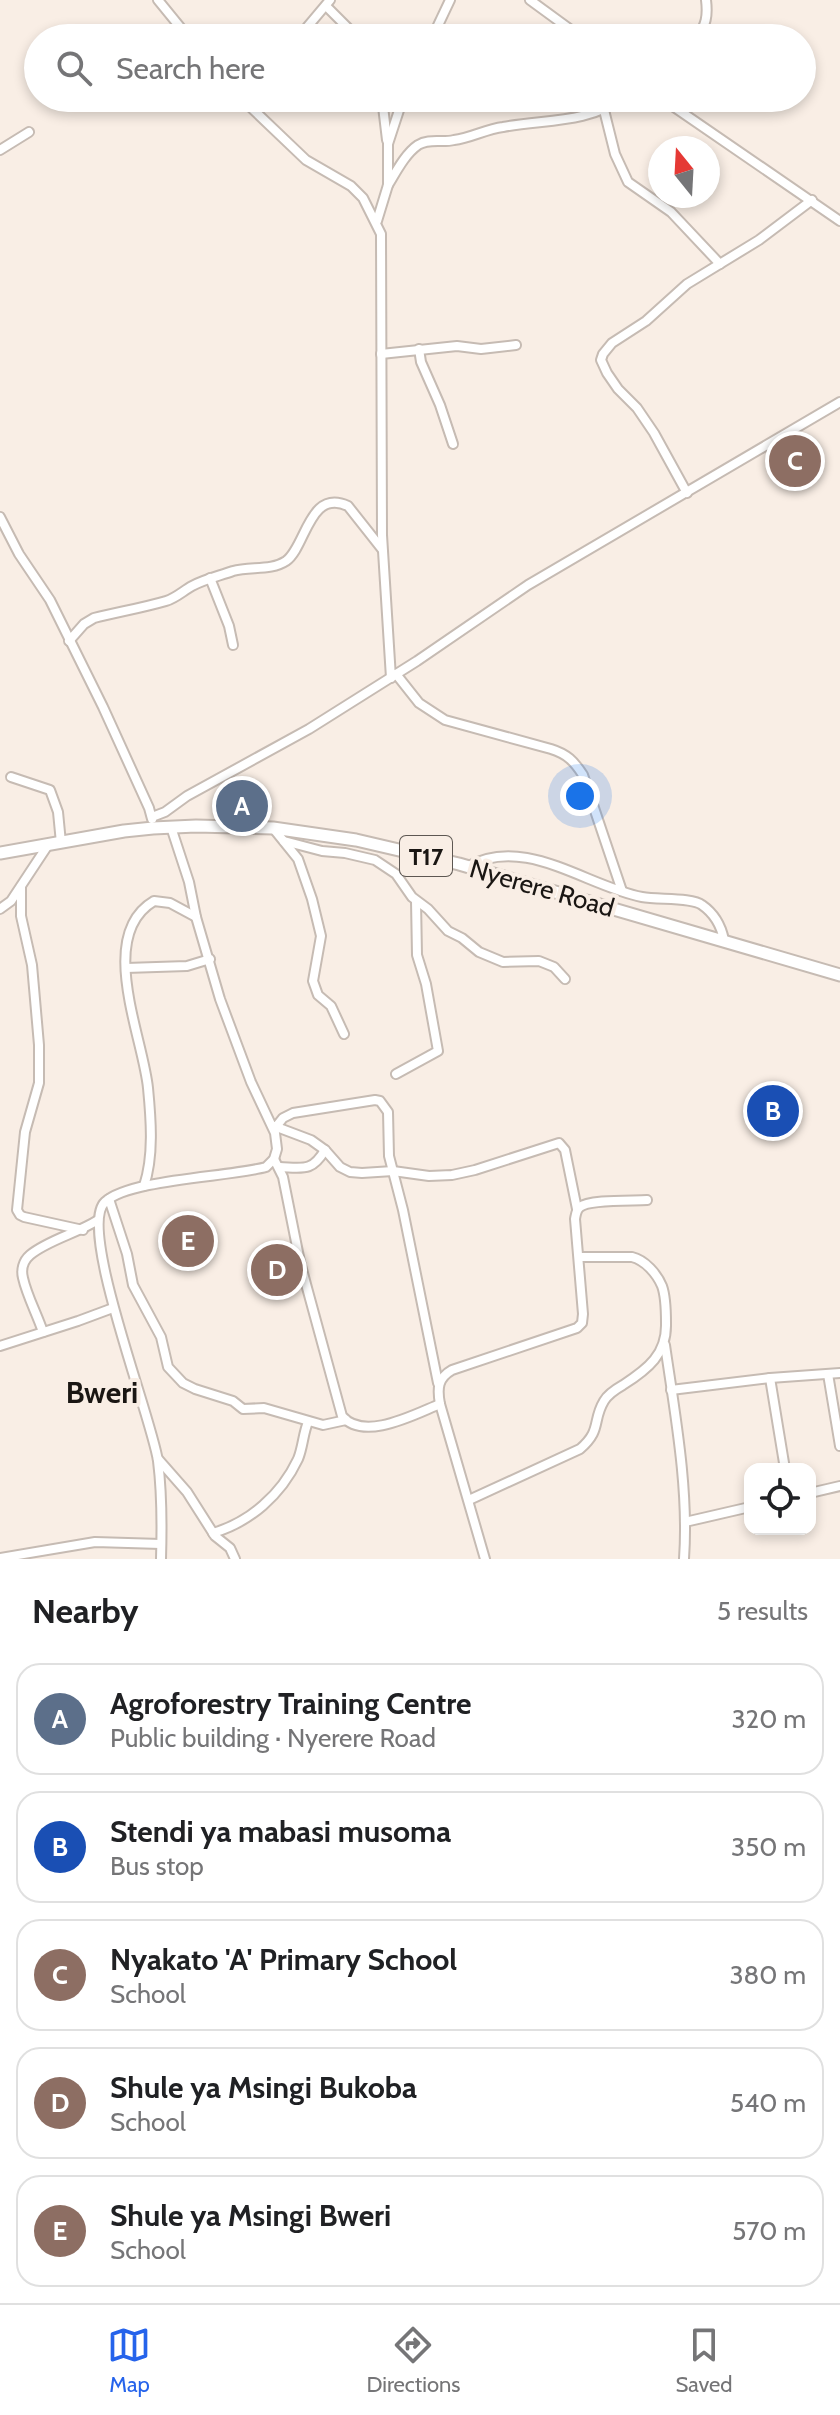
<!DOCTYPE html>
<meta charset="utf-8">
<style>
:root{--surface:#fff;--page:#f2f2f2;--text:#202124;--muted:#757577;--line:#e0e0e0;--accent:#2563eb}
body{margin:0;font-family:Cabin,sans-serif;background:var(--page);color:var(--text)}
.controls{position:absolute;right:24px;bottom:24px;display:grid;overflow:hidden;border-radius:16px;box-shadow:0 4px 12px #0003}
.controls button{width:72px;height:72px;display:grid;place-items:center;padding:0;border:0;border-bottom:2px solid var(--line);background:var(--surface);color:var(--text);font:40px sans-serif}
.compass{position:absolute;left:648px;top:136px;width:72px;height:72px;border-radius:50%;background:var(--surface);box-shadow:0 4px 12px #0003;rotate:342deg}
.you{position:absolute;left:580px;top:796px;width:28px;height:28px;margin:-20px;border:6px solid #fff;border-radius:50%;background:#1a73e8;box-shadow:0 0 0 12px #1a73e833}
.badge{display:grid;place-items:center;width:52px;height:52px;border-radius:50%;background:var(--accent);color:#fff;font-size:26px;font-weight:700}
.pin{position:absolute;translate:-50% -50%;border:4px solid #fff;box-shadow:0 2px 8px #0006}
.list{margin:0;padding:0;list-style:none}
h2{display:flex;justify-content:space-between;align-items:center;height:104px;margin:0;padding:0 32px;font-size:34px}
h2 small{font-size:26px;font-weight:400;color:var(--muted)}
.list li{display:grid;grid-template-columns:52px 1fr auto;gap:24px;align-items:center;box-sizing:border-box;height:112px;margin:0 16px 16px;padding:0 16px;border:2px solid var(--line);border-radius:24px}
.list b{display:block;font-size:30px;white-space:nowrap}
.list p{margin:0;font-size:26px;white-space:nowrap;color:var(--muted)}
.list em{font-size:26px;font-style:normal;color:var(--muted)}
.icon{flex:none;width:44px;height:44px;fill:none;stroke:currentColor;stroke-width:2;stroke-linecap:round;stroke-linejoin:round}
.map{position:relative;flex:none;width:840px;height:1559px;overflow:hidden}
.search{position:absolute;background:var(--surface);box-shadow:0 4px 12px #0003;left:24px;right:24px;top:24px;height:88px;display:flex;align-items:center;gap:20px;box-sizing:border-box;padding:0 28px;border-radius:44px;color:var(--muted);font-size:30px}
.sheet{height:744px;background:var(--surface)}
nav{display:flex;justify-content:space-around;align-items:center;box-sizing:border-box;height:112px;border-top:2px solid var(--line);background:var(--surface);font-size:22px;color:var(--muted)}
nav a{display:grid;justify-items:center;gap:4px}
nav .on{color:var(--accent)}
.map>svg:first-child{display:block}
</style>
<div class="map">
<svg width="840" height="1559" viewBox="0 0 840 1559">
<rect width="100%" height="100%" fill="#f9eee5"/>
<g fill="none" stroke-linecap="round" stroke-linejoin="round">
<defs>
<g id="minor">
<path d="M158 0 189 38"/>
<path d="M530 0 582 38"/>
<path d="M326 6 358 38"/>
<path d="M298 38 330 0"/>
<path d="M432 38 450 0"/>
<path d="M697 38C706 25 708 16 706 0"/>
<path d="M241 98 306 160 351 186 363 198 381 234 382 535 391 678"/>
<path d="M382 98 387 140"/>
<path d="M661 98 840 221"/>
<path d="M604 110 615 154 628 182 671 212 720 264"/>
<path d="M0 150 29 132"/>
<path d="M388 185C396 172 405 154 418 145 429 138 442 143 454 140 471 138 486 129 503 127 545 119 586 124 623 98"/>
<path d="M377 221 388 185V144L403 98"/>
<path d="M419 349 421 362 440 405 453 444"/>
<path d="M381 354 457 346 481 349 516 345"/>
<path d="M687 493 654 433 637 408 618 389 607 373 601 360 603 354 612 343 646 321 687 284 759 240 812 200"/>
<path d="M0 517 19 554 50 600 103 707 149 808 152 819"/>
<path d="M210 578 229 626 233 645"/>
<path d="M69 641 84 624 94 618C118 612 142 608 166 601 176 598 183 591 192 586 205 579 219 576 233 571 250 566 271 571 286 561 306 547 309 488 348 506L382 549"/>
<path d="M396 674 419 703 445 720 551 749C567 754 574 761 583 775L622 891"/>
<path d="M11 777 50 790 58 812 61 843"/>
<path d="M152 817 165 812 187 796 309 729 417 661 528 585 840 402"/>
<path d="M273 828 298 859 312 899 321 936 313 981 318 995 331 1006 344 1034"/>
<path d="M284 841 322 851 345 853 375 860 396 874 412 897 428 909 448 931 462 938 479 952 503 962 539 961 554 967 565 979"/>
<path d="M467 867C524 834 586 886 642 897 658 900 692 897 702 905 715 914 721 925 724 940"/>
<path d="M21 887V916L32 965 39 1045V1083L25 1132 17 1210 20 1215 24 1217 83 1230"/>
<path d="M0 909 11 901 48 845"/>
<path d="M126 968 187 966 210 959"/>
<path d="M396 1074 438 1051 426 984 417 955 416 901"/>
<path d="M274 1126 311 1140 325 1150 340 1167 350 1172 362 1173 393 1171 429 1176 452 1175 475 1170 559 1143 565 1150 577 1209"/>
<path d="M275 1128 283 1118 293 1113 375 1100 380 1101 388 1112 389 1156 403 1210 438 1383"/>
<path d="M274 1159 283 1177 300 1262 342 1416C364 1442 415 1414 440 1404"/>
<path d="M280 1167C303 1168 312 1172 325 1150"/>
<path d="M144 1186C154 1156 151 1119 148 1088 143 1037 96 935 154 901L170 903 196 917"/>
<path d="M109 1199 127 1254 133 1285 161 1337 168 1367 183 1383 195 1389 233 1401 243 1409 264 1408 323 1425 346 1420"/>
<path d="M43 1332C37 1314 27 1296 23 1278 21 1270 23 1261 30 1255 48 1240 78 1233 98 1220"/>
<path d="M665 1345C675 1414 689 1489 684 1559"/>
<path d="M0 1346 78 1321 113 1308"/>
<path d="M828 1374 840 1446"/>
<path d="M770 1378 785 1469"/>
<path d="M671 1390 770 1378 840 1373"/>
<path d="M158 1459 187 1492 215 1536 230 1548 235 1559"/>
<path d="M810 1493 840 1486"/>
<path d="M469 1500 580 1449C602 1430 592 1421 604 1401 608 1394 616 1389 623 1385 648 1369 667 1354 666 1323 666 1311 666 1297 662 1286 657 1274 645 1260 632 1257H579"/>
<path d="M685 1522 750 1507"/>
<path d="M213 1533C250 1522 281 1495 298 1459 303 1447 303 1434 308 1422"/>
<path d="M0 1558 95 1542 161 1544"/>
<path d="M161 1559C162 1527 162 1493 158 1461 152 1418 77 1228 105 1202 129 1179 230 1177 266 1167L274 1159 277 1149 275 1133 251 1082 220 999 196 917 189 882 171 827"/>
<path d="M485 1559 440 1404C437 1388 438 1378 452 1370L577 1328 582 1323 583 1314 575 1219C576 1214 576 1210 580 1207 589 1199 634 1201 647 1200"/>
</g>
<path id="major" d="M0 853 124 831 153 828 196 826 273 828 356 840 459 864 840 975"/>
</defs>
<use href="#minor" stroke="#c6bbb3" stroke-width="12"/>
<use href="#major" stroke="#c6bbb3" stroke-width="15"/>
<use href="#minor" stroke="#fff" stroke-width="8"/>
<use href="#major" stroke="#fff" stroke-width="11"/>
</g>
<g text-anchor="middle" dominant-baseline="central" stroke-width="8" stroke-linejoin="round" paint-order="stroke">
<rect fill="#f9eee5" stroke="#5d5752" stroke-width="2" x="400" y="836" width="52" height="40" rx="6"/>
<g font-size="24" font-weight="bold" fill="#1a1613">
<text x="426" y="856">T17</text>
</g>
<g font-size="26" fill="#1a1613" stroke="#f9eee5">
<text transform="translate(542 888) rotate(16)">Nyerere Road</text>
</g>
<g font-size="30" font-weight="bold" fill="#1a1613" stroke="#f9eee5">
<text x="102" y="1392">Bweri</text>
</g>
</g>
</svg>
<div class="controls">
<button><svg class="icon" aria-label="locate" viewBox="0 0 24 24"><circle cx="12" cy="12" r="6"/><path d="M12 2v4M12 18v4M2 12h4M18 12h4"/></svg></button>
</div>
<svg class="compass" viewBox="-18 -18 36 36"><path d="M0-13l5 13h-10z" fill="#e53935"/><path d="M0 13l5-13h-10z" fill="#757577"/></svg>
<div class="you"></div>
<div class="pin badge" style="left:242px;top:806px;background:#5c6f8a">A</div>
<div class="pin badge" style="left:773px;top:1111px;background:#1a4fb4">B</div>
<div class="pin badge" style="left:795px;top:461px;background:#8d6e63">C</div>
<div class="pin badge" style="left:277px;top:1270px;background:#8d6e63">D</div>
<div class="pin badge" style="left:188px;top:1241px;background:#8d6e63">E</div>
<div class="search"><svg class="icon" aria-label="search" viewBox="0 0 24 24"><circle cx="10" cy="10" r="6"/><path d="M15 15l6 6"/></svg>Search here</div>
</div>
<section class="sheet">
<h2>Nearby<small>5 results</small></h2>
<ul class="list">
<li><span class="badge" style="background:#5c6f8a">A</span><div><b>Agroforestry Training Centre</b><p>Public building · Nyerere Road</p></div><em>320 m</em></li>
<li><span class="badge" style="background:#1a4fb4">B</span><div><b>Stendi ya mabasi musoma</b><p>Bus stop</p></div><em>350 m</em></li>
<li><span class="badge" style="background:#8d6e63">C</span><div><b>Nyakato 'A' Primary School</b><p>School</p></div><em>380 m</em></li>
<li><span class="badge" style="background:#8d6e63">D</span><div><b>Shule ya Msingi Bukoba</b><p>School</p></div><em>540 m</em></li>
<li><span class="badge" style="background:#8d6e63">E</span><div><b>Shule ya Msingi Bweri</b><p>School</p></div><em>570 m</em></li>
</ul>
</section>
<nav>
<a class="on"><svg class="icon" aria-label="map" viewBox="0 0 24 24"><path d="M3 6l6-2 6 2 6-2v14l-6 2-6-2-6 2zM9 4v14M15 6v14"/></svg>Map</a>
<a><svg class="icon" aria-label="directions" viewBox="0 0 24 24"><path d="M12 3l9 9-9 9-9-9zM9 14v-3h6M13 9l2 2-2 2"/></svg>Directions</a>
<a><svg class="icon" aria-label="saved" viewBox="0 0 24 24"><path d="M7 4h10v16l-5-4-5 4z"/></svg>Saved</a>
</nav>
